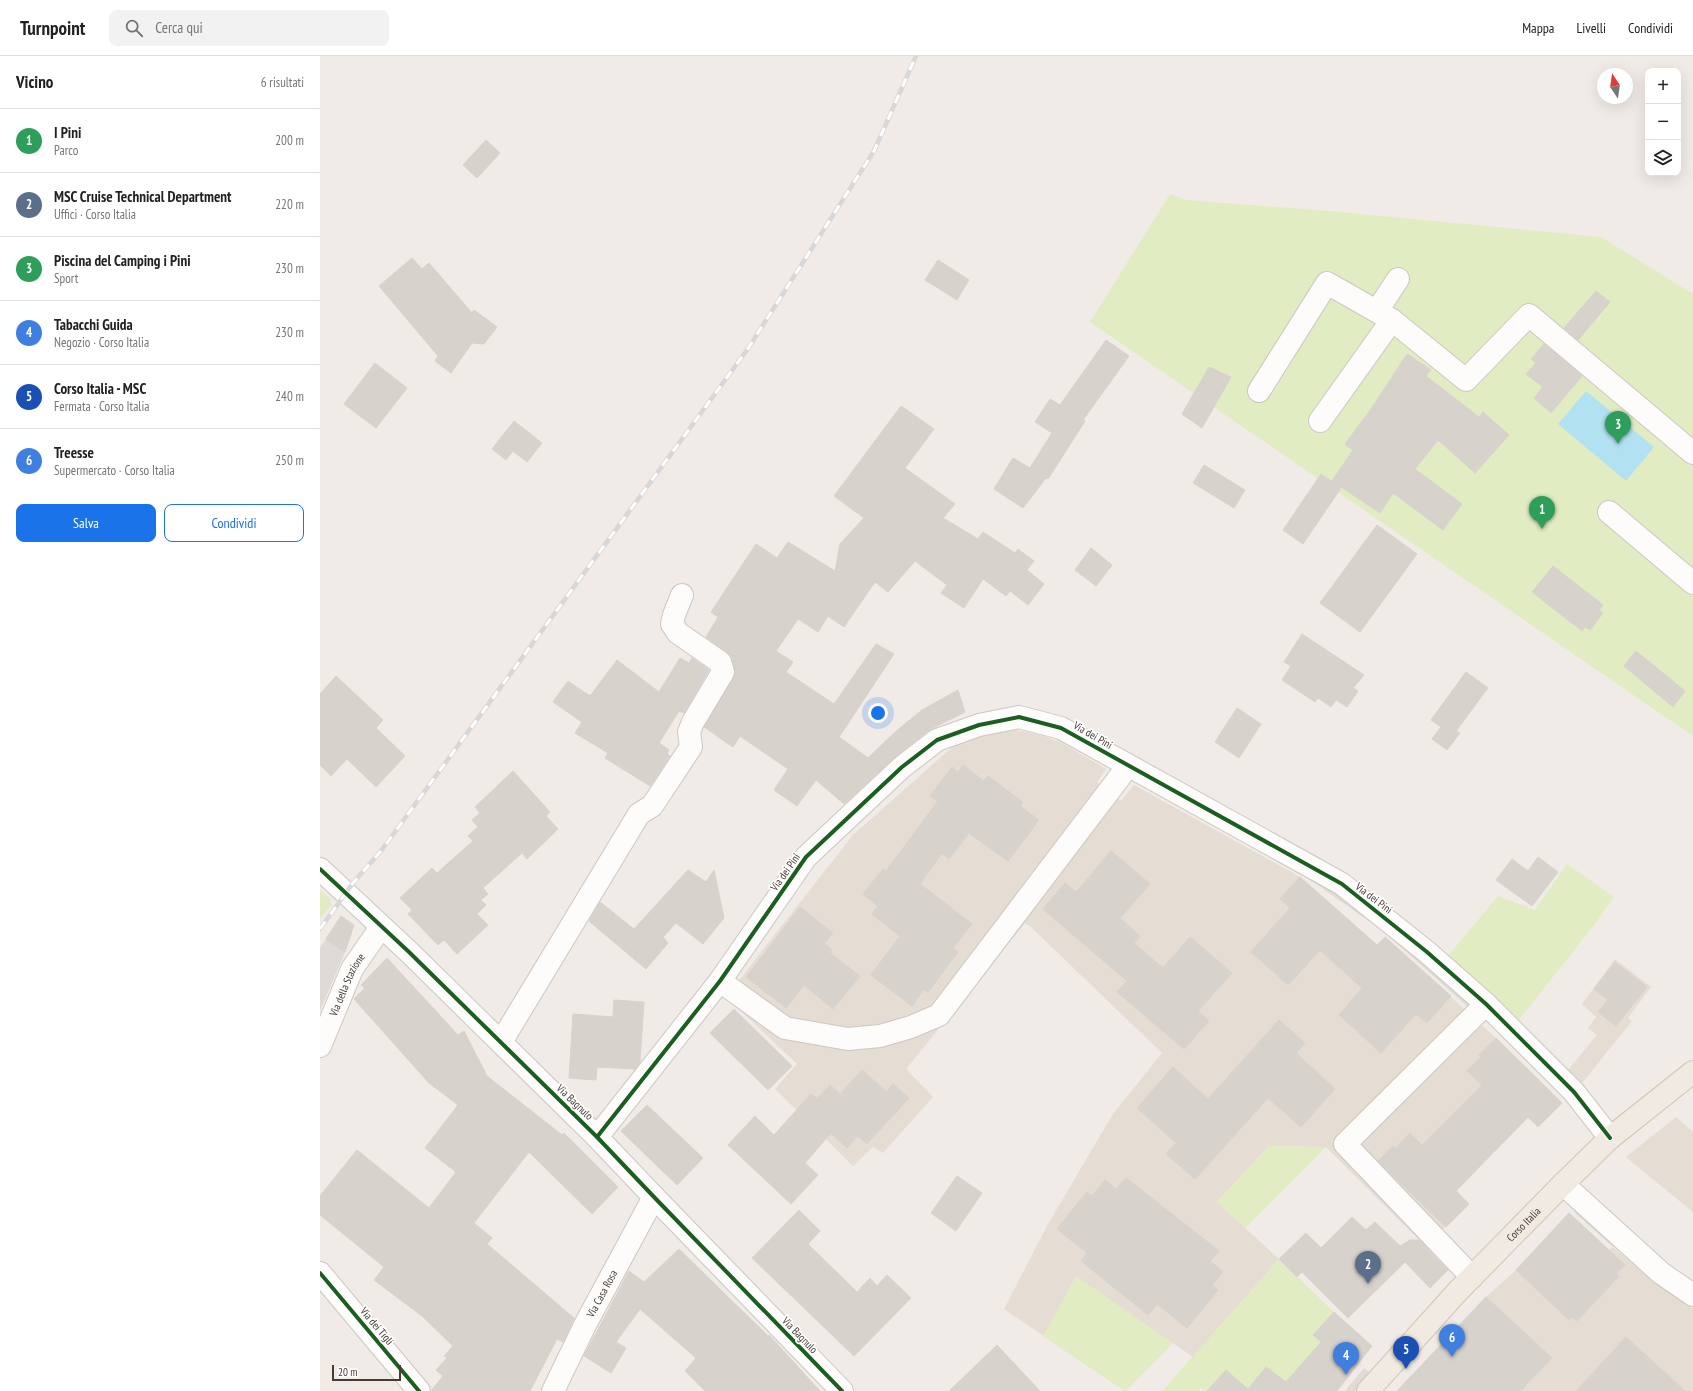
<!DOCTYPE html>
<html lang="it">
<meta charset="utf-8">
<style>
:root{--surface:#fff;--page:#f2f2f2;--text:#222;--muted:#767676;--line:#e0e0e0;--accent:#1a73e8}
body{margin:0;font-family:"PT Sans Narrow",sans-serif;background:var(--page);color:var(--text)}
.controls{position:absolute;right:12px;top:12px;display:grid;overflow:hidden;border-radius:8px;box-shadow:0 4px 16px #0002}
.controls button{width:36px;height:36px;display:grid;place-items:center;padding:0;border:0;border-bottom:1px solid var(--line);background:var(--surface);color:var(--text);font:20px sans-serif}
.compass{position:absolute;left:1277px;top:12px;width:36px;height:36px;border-radius:50%;background:var(--surface);box-shadow:0 4px 16px #0002;rotate:347deg}
.scale{position:absolute;left:12px;bottom:10px;width:69px;box-sizing:border-box;padding-left:4px;border:2px solid #463b33;border-top:0;font-size:11px;line-height:14px;white-space:nowrap;color:#463b33;-webkit-text-stroke:3px #fff;paint-order:stroke}
.you{position:absolute;left:558px;top:657px;width:14px;height:14px;margin:-10px;border:3px solid #fff;border-radius:50%;background:#1a73e8;box-shadow:0 0 0 6px #1a73e833}
.badge{display:grid;place-items:center;width:26px;height:26px;border-radius:50%;background:var(--accent);color:#fff;font-size:13px;font-weight:700}
.pin{position:absolute;translate:-50% -33px;filter:drop-shadow(0 1px 2px #0008)}
.pin::after{content:'';position:absolute;top:21px;width:14px;height:12px;background:inherit;clip-path:polygon(0 0,100% 0,50% 100%)}
.list{margin:0;padding:0;list-style:none}
h2{display:flex;justify-content:space-between;align-items:center;height:52px;margin:0;padding:0 16px;font-size:17px}
h2 small{font-size:13px;font-weight:400;color:var(--muted)}
.list li{display:grid;grid-template-columns:26px 1fr auto;gap:12px;align-items:center;box-sizing:border-box;height:64px;padding:0 16px;border-top:1px solid var(--line)}
.list b{display:block;font-size:15px;white-space:nowrap}
.list p{margin:0;font-size:13px;white-space:nowrap;color:var(--muted)}
.list em{font-size:13px;font-style:normal;color:var(--muted)}
.actions{display:flex;gap:8px;padding:12px 16px}
.actions a{flex:1;padding:9px 0;border:1px solid var(--accent);border-radius:8px;text-align:center;font-size:14px;color:var(--accent)}
.actions .main{background:var(--accent);color:#fff}
.icon{flex:none;width:22px;height:22px;fill:none;stroke:currentColor;stroke-width:2;stroke-linecap:round;stroke-linejoin:round}
.map{position:relative;flex:none;width:1373px;height:1335px;overflow:hidden}
header{display:flex;align-items:center;gap:24px;box-sizing:border-box;height:56px;padding:0 20px;background:var(--surface);border-bottom:1px solid var(--line)}
header strong{font-size:19px}
nav{display:flex;gap:22px;margin-inline-start:auto;font-size:14px}
.search{width:280px;height:36px;background:var(--page);display:flex;align-items:center;gap:10px;box-sizing:border-box;padding:0 14px;border-radius:8px;color:var(--muted);font-size:15px}
main{display:flex}
aside{flex:1;background:var(--surface)}
.map>svg:first-child{display:block}
</style>
<header>
<strong>Turnpoint</strong>
<div class="search"><svg class="icon" aria-label="search" viewBox="0 0 24 24"><circle cx="10" cy="10" r="6"/><path d="M15 15l6 6"/></svg>Cerca qui</div>
<nav><a>Mappa</a><a>Livelli</a><a>Condividi</a></nav>
</header>
<main>
<aside>
<h2>Vicino<small>6 risultati</small></h2>
<ul class="list">
<li><span class="badge" style="background:#2e9e5b">1</span><div><b>I Pini</b><p>Parco</p></div><em>200 m</em></li>
<li><span class="badge" style="background:#5c6f8a">2</span><div><b>MSC Cruise Technical Department</b><p>Uffici · Corso Italia</p></div><em>220 m</em></li>
<li><span class="badge" style="background:#2e9e5b">3</span><div><b>Piscina del Camping i Pini</b><p>Sport</p></div><em>230 m</em></li>
<li><span class="badge" style="background:#3f7fe0">4</span><div><b>Tabacchi Guida</b><p>Negozio · Corso Italia</p></div><em>230 m</em></li>
<li><span class="badge" style="background:#1a4fb4">5</span><div><b>Corso Italia - MSC</b><p>Fermata · Corso Italia</p></div><em>240 m</em></li>
<li><span class="badge" style="background:#3f7fe0">6</span><div><b>Treesse</b><p>Supermercato · Corso Italia</p></div><em>250 m</em></li>
</ul>
<div class="actions"><a class="main">Salva</a><a>Condividi</a></div>
</aside>
<div class="map">
<svg width="1373" height="1335" viewBox="0 0 1373 1335">
<rect width="100%" height="100%" fill="#f0ebe6"/>
<g fill="#e5dcd3">
<path d="M697 674 724 680 742 687 786 713 777 726 801 745 814 729 980 821 1057 889 1065 881 1176 982 1242 1047 1218 1071 1208 1062 1136 1134 1149 1148 1105 1190 1006 1091 949 1090 897 1146 959 1203 873 1301 853 1287 805 1335 684 1253 728 1168 793 1058 842 997 710 870 705 867 586 1013 613 1041 563 1097 553 1091 533 1110 455 1033 477 1008 406 941 533 779 637 687 658 678Z"/>
<path d="M1295 903 1331 931 1308 962 1312 965 1262 1027 1248 1014 1277 979 1268 972 1276 961 1262 948Z"/>
<path d="M1356 1061 1373 1076V1156L1306 1101Z"/>
<path d="M1249 1157 1289 1194 1293 1191 1324 1217 1373 1253V1335H1077L1166 1241 1196 1214Z"/>
</g>
<g fill="#e2ecc3">
<path d="M850 138 865 144 1009 155 1281 181 1373 238V680L770 266Z"/>
<path d="M1247 808 1294 841 1275 868 1198 965 1128 900 1178 840 1215 854Z"/>
<path d="M0 834 11 844 10 846 12 848 0 863Z"/>
<path d="M949 1090 1006 1091 925 1172 897 1146Z"/>
<path d="M959 1203 1014 1256 994 1279 1001 1286 973 1318 967 1335H930L906 1314 887 1335 881 1332 879 1335H842Z"/>
<path d="M756 1220 853 1287 805 1335 723 1280Z"/>
</g>
<g fill="#dfdad6">
<path d="M834 728 985 812 1152 945 1147 950 1063 875 982 818 830 734Z"/>
<path d="M6 883 25 896 0 955V892Z"/>
<path d="M1259 1151 1297 1186 1293 1191 1254 1156Z"/>
<path d="M1044 1312 1050 1317 1035 1335H1025Z"/>
</g>
<path fill="#b2e2f2" d="M1266 335 1334 391 1306 425 1238 368Z"/>
<g fill="#d8d2cd" stroke="#d8d2cc">
<path d="M166 84 180 97 157 122 143 109Z"/>
<path d="M92 202 102 213 109 207 152 257 154 254 177 271 164 288 152 287 131 317 115 305 118 300 59 230Z"/>
<path d="M618 204 649 224 637 244 605 224Z"/>
<path d="M1276 235 1290 246 1258 284 1244 272Z"/>
<path d="M786 284 809 300 763 364 765 365 728 423 726 422 703 452 674 433 693 402 710 412 732 377 715 366 730 343 740 349Z"/>
<path d="M1224 288 1262 320 1231 357 1214 342 1223 331 1206 318 1216 307 1211 303Z"/>
<path d="M1087 298 1111 314 1106 320 1159 361 1163 356 1189 379 1155 417 1118 384 1095 413 1142 448 1123 474 1073 437 1060 457 1012 425 1033 394 1025 388 1051 353Z"/>
<path d="M55 307 87 332 56 372 24 348Z"/>
<path d="M889 311 911 321 882 372 862 358Z"/>
<path d="M581 350 614 373 585 412 635 448 623 462 658 483 663 476 695 497 698 493 714 505 707 514 724 528 708 549 690 535 686 540 663 523 644 552 621 537 627 529 595 505 568 536 555 526 524 571 508 560 498 576 478 563 456 595 473 606 466 616 514 648 556 588 574 598 519 681 548 702 575 676 602 654 638 634 645 656 609 674 574 702 524 748 496 724 477 750 454 734 468 713 420 680 413 691 384 671 415 617 412 602 407 596 386 581 398 561 391 556 436 488 457 502 468 486 515 515 520 488 544 462 514 440Z"/>
<path d="M194 365 222 387 207 406 193 395 186 404 172 393Z"/>
<path d="M884 409 925 434 914 452 873 427Z"/>
<path d="M1001 418 1021 432 983 488 963 474Z"/>
<path d="M1057 469 1097 498 1040 576 1000 547Z"/>
<path d="M771 492 792 509 776 530 755 514Z"/>
<path d="M1233 510 1283 549 1279 554 1283 557 1270 574 1265 571 1262 575 1212 536Z"/>
<path d="M982 578 1044 619 1033 632 1038 635 1027 651 1016 644 1011 651 998 642 995 646 962 624 971 610 964 606Z"/>
<path d="M1316 595 1365 635 1353 651 1304 610Z"/>
<path d="M360 602 369 607 372 602 389 614 364 657 359 655 339 687 349 694 347 698 350 700 330 730 285 702 288 697 255 677 262 666 233 646 248 625 270 640 297 604 339 636Z"/>
<path d="M1146 616 1168 632 1136 675 1140 677 1127 694 1112 683 1121 671 1111 664Z"/>
<path d="M16 620 63 664 56 672 85 700 56 731 27 703 11 720 0 709V638Z"/>
<path d="M917 652 941 668 919 702 895 686Z"/>
<path d="M643 709 664 725 668 720 703 746 700 750 719 764 688 805 649 777 629 803 622 797 600 828 652 868 633 892 638 896 608 936 604 933 592 950 551 919 580 880 552 858 558 850 543 838 563 813 566 815 618 745 610 740 632 711 638 716Z"/>
<path d="M193 715 230 756 226 760 238 773 207 803 202 797 163 832 168 838 161 844 166 849 157 858 168 869 137 898 124 884 118 889 88 858 92 854 80 842 112 812 117 817 153 785 148 780 158 771 152 764 160 757 155 751Z"/>
<path d="M791 795 830 828 800 862 820 880 814 887 843 912 870 881 912 917 878 955 889 965 864 993 797 936 807 925 723 853 745 827 756 836Z"/>
<path d="M1218 801 1238 816 1212 850 1176 824 1192 803 1208 815Z"/>
<path d="M368 814 386 826 394 814 404 862 383 888 356 867 343 881 348 887 326 913 269 865 280 846 314 873Z"/>
<path d="M980 821 1057 889 1065 881 1131 940 1107 967 1096 958 1061 997 1019 959 1042 932 1000 894 968 929 931 896 970 852 960 843Z"/>
<path d="M480 851 513 877 504 887 512 894 510 897 540 920 513 953 484 929 466 952 426 921Z"/>
<path d="M21 860 34 869 25 896 6 883Z"/>
<path d="M67 902 138 979 144 975 167 1020 242 1079 244 1077 298 1131 272 1158 209 1096 154 1167 172 1182 167 1188 254 1262 243 1286 237 1283 210 1335H111L123 1320 116 1314 127 1302 124 1300 133 1290 102 1260 54 1224 64 1211 0 1159V1140L37 1094 109 1152 136 1116 105 1092 138 1049 109 1027 34 943 45 932 41 929Z"/>
<path d="M1295 906 1327 931 1296 970 1278 956 1288 944 1274 933Z"/>
<path d="M294 944 324 946 320 1006 315 1013 277 1011 276 1024 249 1022 253 958 293 961Z"/>
<path d="M414 953 472 1010 448 1034 390 977Z"/>
<path d="M959 964 985 987 976 997 1015 1033 981 1071 948 1042 875 1123 846 1098 856 1087 817 1052 853 1011 888 1043Z"/>
<path d="M1176 982 1242 1047 1218 1071 1208 1061 1136 1135 1149 1148 1126 1171 1058 1105 1073 1090 1075 1093 1090 1077 1102 1089 1162 1029 1147 1015 1161 1001 1159 999Z"/>
<path d="M542 1014 567 1036 573 1028 589 1042 547 1088 538 1080 527 1092 511 1077 485 1107 498 1119 471 1148 408 1089 435 1060 454 1079 491 1038 497 1043 510 1029 520 1038Z"/>
<path d="M327 1049 383 1102 357 1129 301 1075Z"/>
<path d="M637 1120 662 1137 636 1175 611 1157Z"/>
<path d="M806 1122 899 1195 890 1205 903 1216 892 1229 898 1234 867 1272 837 1248 828 1259 761 1205 767 1197 737 1173 767 1136 772 1140 785 1124 796 1133Z"/>
<path d="M479 1154 500 1175 488 1188 537 1236 550 1222 557 1230 567 1219 591 1242 534 1300 432 1202Z"/>
<path d="M1249 1157 1305 1209 1296 1218 1299 1220 1257 1265 1252 1261 1249 1264 1196 1214Z"/>
<path d="M1032 1161 1046 1174 1055 1166 1080 1190 1090 1184H1099L1128 1214 1110 1232 1085 1206 1028 1262 982 1216 977 1221 959 1203 986 1177 1001 1192Z"/>
<path d="M359 1193 448 1280 449 1279 500 1335H385L365 1315 376 1302 320 1253 296 1286 306 1292 291 1317 264 1300 309 1215 324 1226Z"/>
<path d="M1166 1241 1232 1302 1200 1335H1077Z"/>
<path d="M1014 1256 1052 1290 1017 1335H887L906 1314 928 1333 946 1311 966 1326 1001 1286 993 1279Z"/>
<path d="M1306 1281 1341 1313 1365 1335H1256Z"/>
<path d="M677 1289 720 1335H629Z"/>
</g>
<g fill="none" stroke-linecap="round" stroke-linejoin="round">
<defs>
<g id="minor">
<path d="M1057 255 1078 223"/>
<path d="M939 335 1007 227 1072 264 1146 324 1209 259 1373 397"/>
<path d="M1000 365 1072 264"/>
<path d="M1289 456 1373 527"/>
<path d="M0 813 89 896 277 1081 334 1141 522 1335"/>
<path d="M400 925 465 972 528 983 560 980 591 971 619 959 808 710"/>
<path d="M181 986 319 758 332 750 371 691 369 676 373 666 403 616 400 606 358 577 352 568 354 559 362 539"/>
<path id="s1" d="M0 990 32 913 61 871"/>
<path d="M277 1081 400 925 486 801 582 711 617 684 659 669 699 661 741 672 1022 828 1107 896 1166 948 1254 1036 1290 1082"/>
<path d="M1243 1128 1341 1217 1373 1239"/>
<path d="M0 1217 99 1335"/>
<path d="M1152 1221 1025 1088 1166 948"/>
<path id="s2" d="M233 1335 266 1267 334 1141"/>
</g>
<g id="major">
<path id="s3" d="M1048 1335 1138 1235 1243 1128 1290 1082 1373 1016"/>
</g>
</defs>
<use href="#minor" stroke="#ccc7c2" stroke-width="24"/>
<use href="#major" stroke="#d4c4b2" stroke-width="24"/>
<use href="#minor" stroke="#fdfcfb" stroke-width="22"/>
<use href="#major" stroke="#f1eae2" stroke-width="22"/>
<defs>
<path id="rail" d="M0 873 33 827 61 795 427 294 554 95 596 0"/>
</defs>
<use href="#rail" stroke="#d8d7d7" stroke-width="4.5"/>
<use href="#rail" stroke="#fff" stroke-width="3" stroke-dasharray="9" stroke-linecap="butt"/>
<defs>
<g id="cycleway">
<path d="M0 813 89 896 277 1081 334 1141 522 1335"/>
<path d="M277 1081 400 925 486 801 582 711 617 684 659 669 699 661 741 672 1022 828 1107 896 1166 948 1254 1036 1290 1082"/>
<path d="M0 1217 99 1335"/>
</g>
</defs>
<use href="#cycleway" stroke="#fff" stroke-width="6"/>
<use href="#cycleway" stroke="#1b5e20" stroke-width="4"/>
</g>
<g text-anchor="middle" dominant-baseline="central" stroke-width="3.5" stroke-linejoin="round" paint-order="stroke">
<g font-size="11" fill="#463b33" stroke="#fff">
<text transform="translate(773 679) rotate(30)">Via dei Pini</text>
<text transform="translate(465 816) rotate(-55)">Via dei Pini</text>
<text transform="translate(1054 842) rotate(37)">Via dei Pini</text>
<text stroke="none"><textPath href="#s1" startOffset="67">Via della Stazione</textPath></text>
<text transform="translate(255 1046) rotate(44)">Via Bagnulo</text>
<text stroke="none"><textPath href="#s3" startOffset="228">Corso Italia</textPath></text>
<text stroke="none"><textPath href="#s2" startOffset="109">Via Casa Rosa</textPath></text>
<text transform="translate(57 1270) rotate(50)">Via dei Tigli</text>
<text transform="translate(480 1279) rotate(46)">Via Bagnulo</text>
</g>
</g>
</svg>
<div class="controls">
<button>+</button>
<button>−</button>
<button><svg class="icon" aria-label="layers" viewBox="0 0 24 24"><path d="M12 4l9 5-9 5-9-5zM3 14l9 5 9-5"/></svg></button>
</div>
<svg class="compass" viewBox="-18 -18 36 36"><path d="M0-13l5 13h-10z" fill="#e53935"/><path d="M0 13l5-13h-10z" fill="#767676"/></svg>
<div class="scale">20 m</div>
<div class="you"></div>
<div class="pin badge" style="left:1222px;top:473px;background:#2e9e5b">1</div>
<div class="pin badge" style="left:1048px;top:1228px;background:#5c6f8a">2</div>
<div class="pin badge" style="left:1298px;top:388px;background:#2e9e5b">3</div>
<div class="pin badge" style="left:1026px;top:1319px;background:#3f7fe0">4</div>
<div class="pin badge" style="left:1086px;top:1313px;background:#1a4fb4">5</div>
<div class="pin badge" style="left:1132px;top:1301px;background:#3f7fe0">6</div>
</div>
</main>
